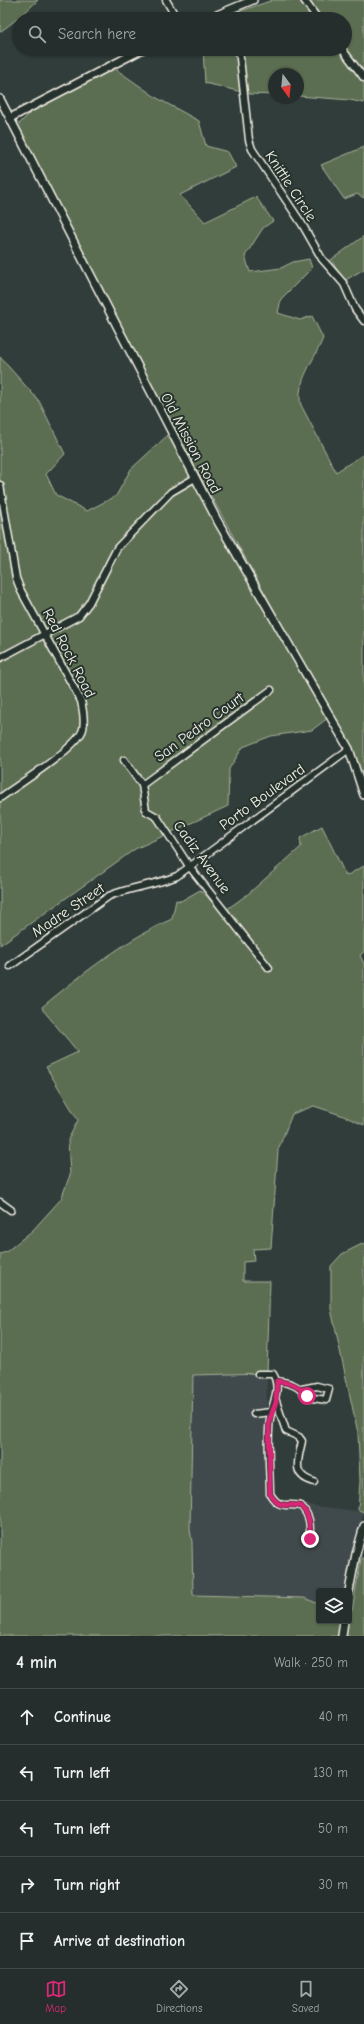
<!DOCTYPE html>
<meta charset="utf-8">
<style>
:root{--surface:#252e2c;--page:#2d3634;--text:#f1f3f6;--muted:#a3a8a9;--line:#424a48;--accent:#db2777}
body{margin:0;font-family:"Comic Neue",sans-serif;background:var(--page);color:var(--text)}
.controls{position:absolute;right:12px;bottom:12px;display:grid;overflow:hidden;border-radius:4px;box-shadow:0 1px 3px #0004}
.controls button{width:36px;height:36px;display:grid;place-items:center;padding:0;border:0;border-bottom:1px solid var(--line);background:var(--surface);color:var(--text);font:20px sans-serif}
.compass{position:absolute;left:268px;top:68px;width:36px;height:36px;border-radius:50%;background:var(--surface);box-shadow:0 1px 3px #0004;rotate:165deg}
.stop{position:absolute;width:12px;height:12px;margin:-9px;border:3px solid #db2777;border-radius:50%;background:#fff}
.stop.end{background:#db2777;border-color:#fff;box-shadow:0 1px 4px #0008}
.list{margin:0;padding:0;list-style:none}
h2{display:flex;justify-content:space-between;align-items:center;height:52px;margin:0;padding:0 16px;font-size:17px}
h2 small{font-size:13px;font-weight:400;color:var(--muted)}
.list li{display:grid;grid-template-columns:26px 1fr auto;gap:12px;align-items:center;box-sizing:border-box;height:56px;padding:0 16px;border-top:1px solid var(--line)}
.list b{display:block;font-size:15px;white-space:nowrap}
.list em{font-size:13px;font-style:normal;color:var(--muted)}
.icon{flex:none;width:22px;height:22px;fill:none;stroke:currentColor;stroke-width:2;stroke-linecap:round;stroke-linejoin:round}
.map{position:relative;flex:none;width:364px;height:1636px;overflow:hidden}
.search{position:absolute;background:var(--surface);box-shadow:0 1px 3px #0004;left:12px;right:12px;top:12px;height:44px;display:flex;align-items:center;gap:10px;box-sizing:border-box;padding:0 14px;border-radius:22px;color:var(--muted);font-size:15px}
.sheet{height:332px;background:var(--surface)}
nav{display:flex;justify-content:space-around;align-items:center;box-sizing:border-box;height:56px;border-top:1px solid var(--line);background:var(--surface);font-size:11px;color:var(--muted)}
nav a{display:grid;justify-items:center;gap:2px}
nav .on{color:var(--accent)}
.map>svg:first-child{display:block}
</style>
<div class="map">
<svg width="364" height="1636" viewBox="0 0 364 1636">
<rect width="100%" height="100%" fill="#313d3b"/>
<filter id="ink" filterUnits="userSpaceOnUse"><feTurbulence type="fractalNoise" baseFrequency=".025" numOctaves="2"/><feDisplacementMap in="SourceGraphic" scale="8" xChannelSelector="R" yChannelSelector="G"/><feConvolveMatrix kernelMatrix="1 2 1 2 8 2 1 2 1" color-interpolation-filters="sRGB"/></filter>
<g filter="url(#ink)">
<path fill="#3f494c" d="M267 1373 266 1497 292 1503 364 1512 353 1553 346 1591H319V1604L304 1598 193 1595 192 1542 190 1529 193 1375Z"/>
<g fill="#5b6e51" stroke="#a8b09c">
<path d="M0 0H38L21 16 0 32Z"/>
<path d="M273 0H364V103L350 100 298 96V74H274V95L250 94 205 83 203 49H345V19H238V12Z"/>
<path d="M114 68 157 98 199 121 206 146 228 152 236 167 180 195 205 222 256 197 273 221 263 228 245 256 250 272 281 268 293 262 309 259 312 268 281 299 278 313 300 320 312 316 323 338C315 360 295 382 301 405L336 472 364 454V783L352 748 300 657 174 429 17 126 33 110Z"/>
<path d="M364 147V198L357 194 344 199 321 165Z"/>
<path d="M364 236V269L344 281 331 260Z"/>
<path d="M0 357 39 401 65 454 46 474 56 495 87 511 116 496 131 469 169 434 328 718 312 730 271 736 243 747 229 769 228 806 135 849 0 945Z"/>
<path d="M322 826 346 876 364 866V952L360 955 364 964V1125L341 1115 314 1106 292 1114 278 1150 271 1248 253 1249 254 1261 243 1262V1281H270L267 1373 193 1375 190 1529 192 1542 193 1595 304 1598 319 1604V1621H341L339 1636H0V1254L6 1252 33 1230 61 1199 70 1175 68 1140 78 1120 46 1067 78 1052 43 1010 42 1007C81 975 126 939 172 919L176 900 181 901 200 890C210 897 211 905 223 912L248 894 301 847 300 838Z"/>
<path d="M364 1243V1512L358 1510 360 1481 358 1433 331 1309V1266L342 1254Z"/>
<path d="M364 1557V1636H345L347 1621H349V1611H352L361 1559Z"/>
</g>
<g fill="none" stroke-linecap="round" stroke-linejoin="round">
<defs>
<g id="minor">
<path d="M166 0 177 19"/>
<path d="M304 0 318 19"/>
<path d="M229 10 232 19"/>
<path d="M239 49 249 140 252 149 302 224 322 259 344 284 355 309 364 321"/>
<path d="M342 49 364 78"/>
<path d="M0 485 16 578 21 591 81 701C83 710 85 720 83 729 79 747 17 785 0 798"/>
<path d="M0 658 79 616 89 603 117 548 171 492 195 478"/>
<path d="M124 760 142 785 146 811 157 817 189 866 269 968"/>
<path d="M142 785 271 690"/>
<path d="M10 966 109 896C131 887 155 885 177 876L349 749"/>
<path d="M0 1202 11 1210"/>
<path d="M258 1374H273C281 1387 274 1400 271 1413 266 1432 270 1473 270 1494 280 1510 286 1503 301 1506 311 1517 310 1525 310 1539"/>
<path d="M277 1381C290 1383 299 1385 307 1397L326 1400 329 1389 317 1386 302 1389"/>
<path d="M276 1401 286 1431 299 1437 302 1441C298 1461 291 1475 314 1482"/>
<path d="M254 1414 271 1412"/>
</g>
<g id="tertiary">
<path d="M207 19 253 0"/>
<path d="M0 99 217 520 349 749 364 795"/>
<path d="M10 118 143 49"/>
<path d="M349 1591 356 1554 364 1526"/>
<path d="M342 1636 344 1621"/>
</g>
</defs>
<use href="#minor" stroke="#f4f1e8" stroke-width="9"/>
<use href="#tertiary" stroke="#f4f1e8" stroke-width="10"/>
<use href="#minor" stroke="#26332d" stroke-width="6"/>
<use href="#tertiary" stroke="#26332d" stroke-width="7"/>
</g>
</g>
<g fill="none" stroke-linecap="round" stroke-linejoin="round" filter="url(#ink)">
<path stroke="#db2777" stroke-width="5" d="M307 1396C299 1385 290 1383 277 1381L276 1402 269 1421 270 1494C280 1510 286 1503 301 1506 311 1517 310 1525 310 1539"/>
</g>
<g text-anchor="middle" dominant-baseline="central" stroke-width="4" stroke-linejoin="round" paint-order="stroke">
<g font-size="15" fill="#f4f1e8" stroke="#26332d">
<text transform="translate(291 186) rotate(57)">Knittle Circle</text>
<text transform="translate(191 443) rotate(62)">Old Mission Road</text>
<text transform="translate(69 653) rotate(63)">Red Rock Road</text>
<text transform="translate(199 727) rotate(-36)">San Pedro Court</text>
<text transform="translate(262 797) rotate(-36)">Porto Boulevard</text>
<text transform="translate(202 857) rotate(54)">Cadiz Avenue</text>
<text transform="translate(68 910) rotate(-34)">Madre Street</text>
</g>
</g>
</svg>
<div class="controls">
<button><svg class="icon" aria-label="layers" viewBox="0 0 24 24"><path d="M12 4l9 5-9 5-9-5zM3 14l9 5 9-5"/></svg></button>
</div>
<svg class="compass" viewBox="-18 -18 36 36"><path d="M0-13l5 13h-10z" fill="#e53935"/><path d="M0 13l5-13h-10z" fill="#a3a8a9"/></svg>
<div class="stop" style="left:307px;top:1396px"></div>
<div class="stop end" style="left:310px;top:1539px"></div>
<div class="search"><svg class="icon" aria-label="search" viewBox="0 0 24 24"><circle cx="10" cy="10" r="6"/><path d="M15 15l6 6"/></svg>Search here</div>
</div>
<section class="sheet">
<h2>4 min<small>Walk · 250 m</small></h2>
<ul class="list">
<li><svg class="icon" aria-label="ahead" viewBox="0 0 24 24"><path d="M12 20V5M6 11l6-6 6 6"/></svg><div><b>Continue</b></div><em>40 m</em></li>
<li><svg class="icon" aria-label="left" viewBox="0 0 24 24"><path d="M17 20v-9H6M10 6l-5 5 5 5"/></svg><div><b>Turn left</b></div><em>130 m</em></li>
<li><svg class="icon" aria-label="left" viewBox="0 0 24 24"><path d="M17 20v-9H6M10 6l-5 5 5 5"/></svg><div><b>Turn left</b></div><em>50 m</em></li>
<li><svg class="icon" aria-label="right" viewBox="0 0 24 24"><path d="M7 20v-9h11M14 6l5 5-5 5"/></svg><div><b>Turn right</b></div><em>30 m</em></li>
<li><svg class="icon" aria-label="arrive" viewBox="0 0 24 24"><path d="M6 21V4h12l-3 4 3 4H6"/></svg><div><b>Arrive at destination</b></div></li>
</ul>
</section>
<nav>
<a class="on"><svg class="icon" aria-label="map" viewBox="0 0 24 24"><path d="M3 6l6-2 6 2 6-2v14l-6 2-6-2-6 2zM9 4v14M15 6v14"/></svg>Map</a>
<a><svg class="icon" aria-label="directions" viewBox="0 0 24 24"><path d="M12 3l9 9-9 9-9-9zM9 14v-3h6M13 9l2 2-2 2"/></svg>Directions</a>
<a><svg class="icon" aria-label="saved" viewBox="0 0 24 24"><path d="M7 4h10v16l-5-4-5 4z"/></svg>Saved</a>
</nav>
